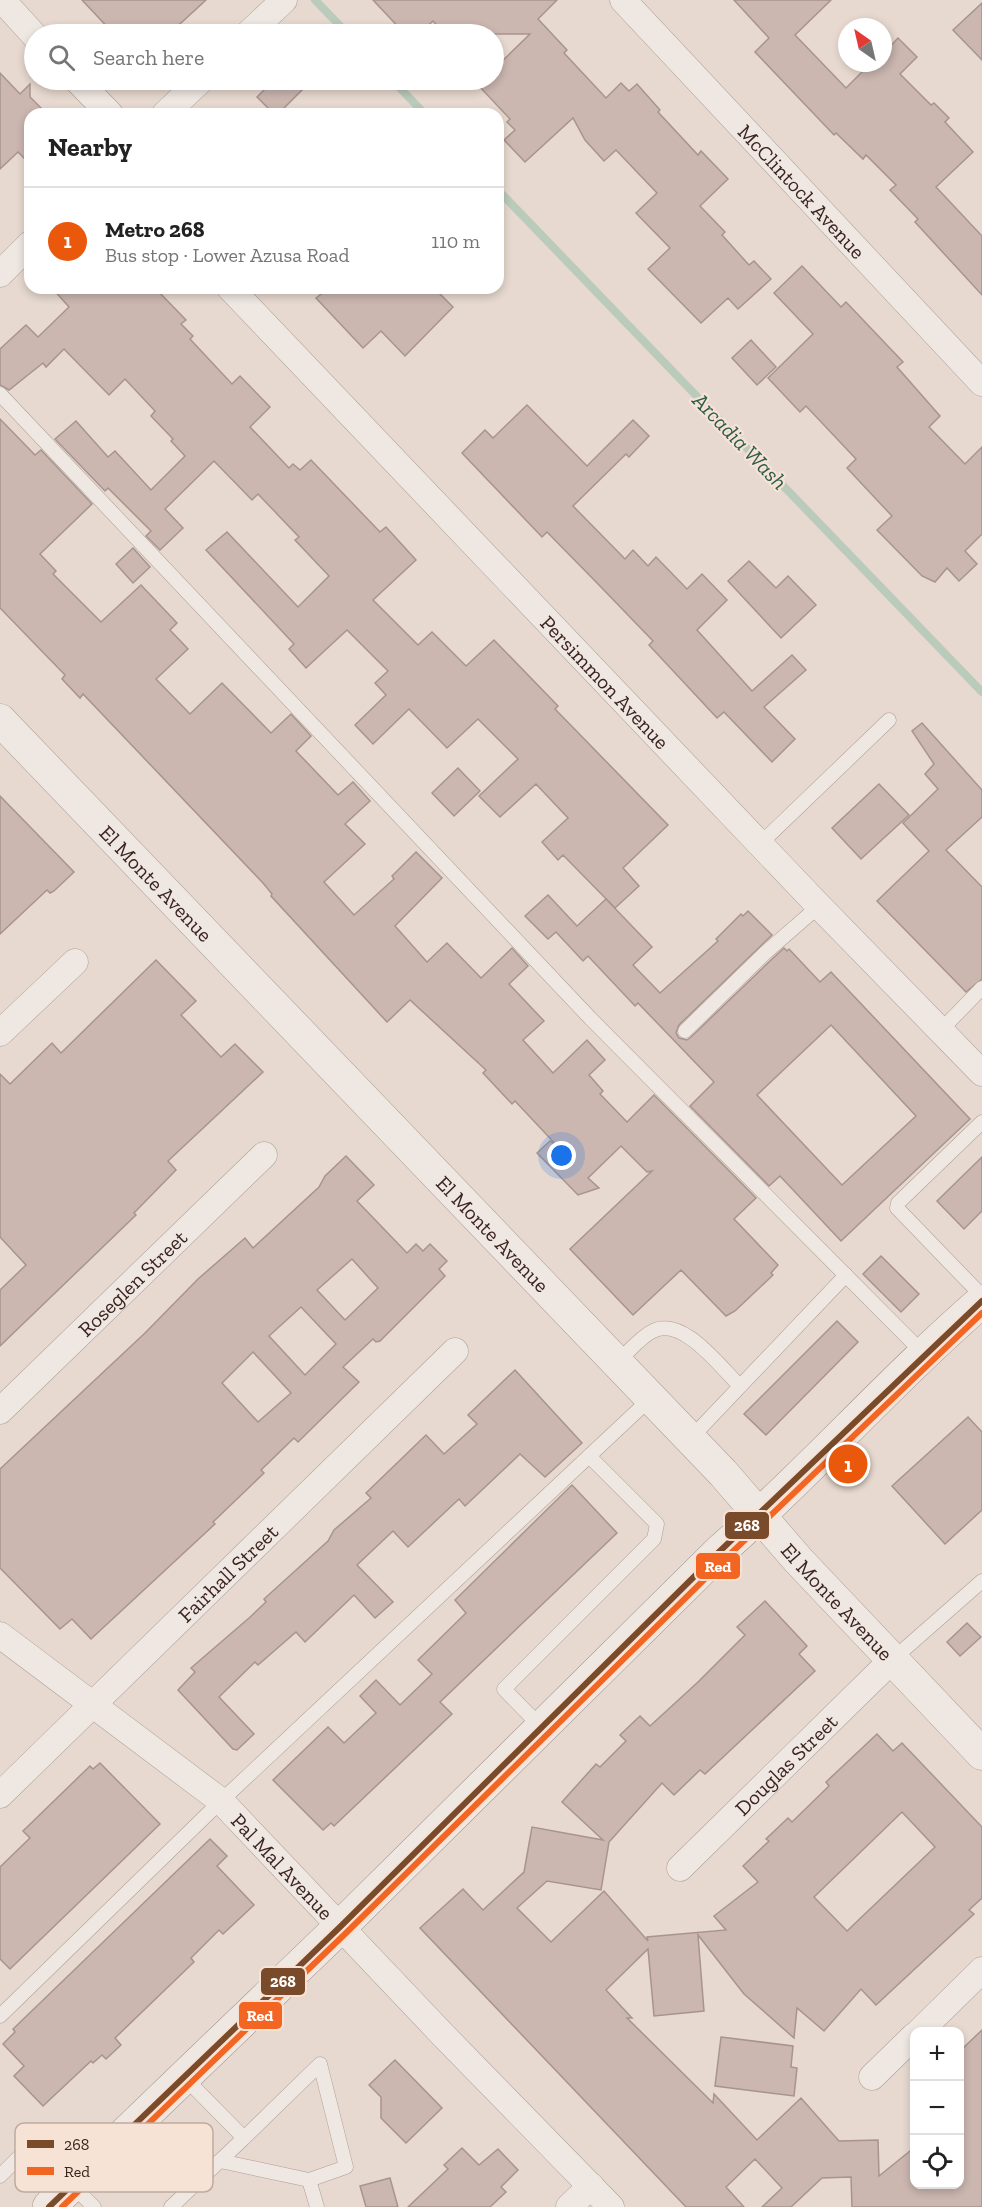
<!DOCTYPE html>
<meta charset="utf-8">
<style>
:root{--surface:#fff;--page:#f6f6f6;--text:#222;--muted:#767676;--line:#e0e0e0;--accent:#ea580c}
body{margin:0;font-family:"Zilla Slab",serif;background:var(--page);color:var(--text)}
.controls{position:absolute;right:18px;bottom:18px;display:grid;overflow:hidden;border-radius:12px;box-shadow:0 3px 9px #0003}
.controls button{width:54px;height:54px;display:grid;place-items:center;padding:0;border:0;border-bottom:2px solid var(--line);background:var(--surface);color:var(--text);font:30px sans-serif}
.compass{position:absolute;left:838px;top:18px;width:54px;height:54px;border-radius:50%;background:var(--surface);box-shadow:0 3px 9px #0003;rotate:326deg}
.you{position:absolute;left:562px;top:1156px;width:21px;height:21px;margin:-15px;border:4px solid #fff;border-radius:50%;background:#1a73e8;box-shadow:0 0 0 9px #1a73e833}
.badge{display:grid;place-items:center;width:39px;height:39px;border-radius:50%;background:var(--accent);color:#fff;font-size:20px;font-weight:700}
.pin{position:absolute;translate:-50% -50%;border:3px solid #fff;box-shadow:0 2px 6px #0006}
.list{margin:0;padding:0;list-style:none}
h2{display:flex;justify-content:space-between;align-items:center;height:78px;margin:0;padding:0 24px;font-size:26px}
h2 small{font-size:20px;font-weight:400;color:var(--muted)}
.list li{display:grid;grid-template-columns:39px 1fr auto;gap:18px;align-items:center;box-sizing:border-box;height:108px;padding:0 24px;border-top:2px solid var(--line)}
.list b{display:block;font-size:22px;white-space:nowrap}
.list p{margin:0;font-size:20px;white-space:nowrap;color:var(--muted)}
.list em{font-size:20px;font-style:normal;color:var(--muted)}
.icon{flex:none;width:33px;height:33px;fill:none;stroke:currentColor;stroke-width:2;stroke-linecap:round;stroke-linejoin:round}
.map{position:relative;flex:none;width:982px;height:2207px;overflow:hidden}
.search{position:absolute;background:var(--surface);box-shadow:0 3px 9px #0003;left:24px;top:24px;width:480px;height:66px;display:flex;align-items:center;gap:15px;box-sizing:border-box;padding:0 21px;border-radius:33px;color:var(--muted);font-size:22px}
.panel{position:absolute;background:var(--surface);box-shadow:0 3px 9px #0003;left:24px;top:108px;width:480px;height:186px;border-radius:18px}
.map>svg:first-child{display:block}
</style>
<div class="map">
<svg width="982" height="2207" viewBox="0 0 982 2207">
<rect width="100%" height="100%" fill="#e7d9cf"/>
<g fill="none" stroke-linecap="round" stroke-linejoin="round">
<g stroke="#bacabb" stroke-width="8">
<path d="M315 0 348 34"/>
<path d="M392 80 425 114"/>
<path d="M498 190 982 692"/>
</g>
</g>
<g fill="#cbb6b0" stroke="#a8948e" stroke-width="1.5" fill-rule="evenodd">
<path d="M82 0H206L169 34H114Z"/>
<path d="M373 0H557L538 19 567 50 564 53 606 98 621 83 629 91 637 84 660 110 658 112 698 155 701 151 728 179 700 206 725 232 722 235 749 265 754 261 771 279 738 309 728 298 701 323 648 269 670 248 636 213 657 193 616 150 604 161 585 140 573 118 525 162 504 140 515 130 507 122 510 119 477 84 483 80H494V69L530 34H445L433 21 419 34H405Z"/>
<path d="M734 0H831L795 35 846 88 871 63H883V54L898 38 917 57 900 74 931 105 934 103 949 118 945 122 973 152 936 187 982 236V295L915 222 918 219 890 190 896 185 866 155 863 159 836 133 834 135 755 52 769 38Z"/>
<path d="M982 3V60L953 30Z"/>
<path d="M0 73 20 94 30 84V97L47 114H30V164L18 152 0 169Z"/>
<path d="M274 80H293L303 89 278 114H274L257 97Z"/>
<path d="M802 266 841 307 846 302 903 362 897 367 940 416 929 427 965 464 982 447V534L965 551 977 564 959 581 947 568 935 582 922 576 877 530 892 516 847 468 856 459 806 406 800 412 768 378 813 334 774 293Z"/>
<path d="M52 288H155L186 320 181 324 193 336 190 339 232 384 240 376 270 407 250 427 289 468 293 464 300 470 311 460 380 532 386 527 416 560 373 600 418 645 432 632 466 666 494 640 558 706 555 709 668 825 623 868 639 886 615 908 563 855 558 860 542 842 568 818 536 784 500 817 479 796 518 759 478 719 447 748 409 709 373 744 355 725 386 695 375 683 388 671 347 630 306 668 289 649 294 644 206 550 227 532 298 607 329 576 295 540 299 537 258 494 252 500 214 461 165 509 183 528 160 550 146 536 151 531 108 488 105 491 55 439 76 421 108 457 115 451 151 490 185 456 171 441 173 439 151 416 155 411 125 379 109 395 64 349 46 367 43 363 9 390 0 385V349L26 325 38 337 69 307Z"/>
<path d="M329 288H434L453 307 405 356 381 331 363 348 316 298Z"/>
<path d="M751 340 776 367 757 385 732 358Z"/>
<path d="M527 405 587 466 633 420 649 436 629 457 626 454 573 506 625 559 633 550 648 566 656 557 687 589 702 574 727 600 697 630 752 691 792 655 806 670 764 707 795 739 772 762 724 712 717 718 649 645 653 641 599 585 547 532 542 537 462 453 485 430 493 438Z"/>
<path d="M0 419 35 455 41 450 92 504 40 554 56 571 53 574 101 622 141 585 177 623 170 630 188 649 156 679 190 714 222 683 271 733 291 714 311 736 296 751 338 795 353 782 370 801 345 824 365 844 324 882 354 915 394 879 392 876 416 852 442 878 395 926 427 962 447 943 481 978 512 948 528 966 509 984 544 1021 523 1040 553 1073 587 1040 605 1060 589 1075 603 1091 600 1094 627 1122 654 1095 756 1198 734 1219 778 1265 771 1273 773 1275 735 1311 726 1316 681 1270 633 1315 570 1249 652 1171 647 1172 621 1146 588 1178 599 1188 578 1195 537 1153 550 1141 562 1151 515 1101 512 1104 483 1073 486 1070 410 1000 387 1022 271 896 272 894 263 883 83 694 80 698 62 679 65 675 0 608Z"/>
<path d="M133 548 150 567 133 583 116 564Z"/>
<path d="M749 561 776 588 788 576 816 605 781 638 728 581Z"/>
<path d="M922 723 982 790V817L946 850 982 887V979L966 992 877 901 929 851 903 823 938 789 925 774 934 764 912 731Z"/>
<path d="M458 768 480 791 454 816 432 793Z"/>
<path d="M879 784 909 815 861 859 832 828Z"/>
<path d="M0 796 74 872 54 891 50 893 47 890 0 934Z"/>
<path d="M548 895 577 926 606 899 652 947 633 965 660 993 718 941 716 939 741 914 743 916 748 911 772 935 679 1025 676 1033 679 1038 687 1040 691 1037 771 960 784 948 787 951 789 949 820 982 831 972 970 1119 841 1241 780 1176 769 1186 690 1106 714 1082 638 1003 635 1006 588 956 583 961 556 932 548 939 525 916ZM831 1025 916 1116 842 1185 757 1095Z"/>
<path d="M156 960 196 1001 181 1015 221 1057 235 1044 263 1072 168 1161 176 1170 134 1213 136 1215 0 1346V1290L26 1265 0 1237V1074L10 1084 52 1043 61 1053Z"/>
<path d="M346 1156 374 1185 357 1201 407 1253 416 1244 423 1251 430 1244 447 1261 439 1269 445 1276 380 1341 376 1342 373 1339 343 1367 359 1382 298 1442 294 1438 261 1470 264 1473 213 1522 215 1524 91 1639 72 1619 60 1629 0 1568V1469L145 1333 198 1279 245 1238 253 1248 319 1187 325 1176ZM352 1259 378 1288 345 1320 317 1290ZM301 1307 336 1344 305 1375 269 1336ZM253 1352 291 1393 258 1422 222 1383Z"/>
<path d="M982 1157V1211L964 1229 937 1201Z"/>
<path d="M881 1256 919 1294 901 1312 863 1274Z"/>
<path d="M837 1321 858 1342 766 1435 744 1414Z"/>
<path d="M515 1370 582 1443 545 1477 520 1454 465 1506 459 1499 408 1547 393 1531 357 1565 393 1602 375 1618 354 1595 305 1642 296 1632 258 1665 255 1662 219 1697 254 1734 237 1750 233 1749 178 1690 195 1672 191 1668 249 1618 266 1602 264 1599 328 1541 334 1530 371 1498 366 1493 426 1435 444 1454 477 1424 468 1415Z"/>
<path d="M968 1417 982 1432V1510L945 1544 892 1486Z"/>
<path d="M572 1485 617 1533 440 1702 452 1714 334 1826 331 1823 323 1830 273 1780 328 1727 344 1743 376 1713 360 1696 376 1680 400 1705 432 1674 418 1660 466 1613 455 1600Z"/>
<path d="M765 1601 807 1646 799 1654 815 1671 705 1774 700 1770 674 1795 662 1783 609 1842 601 1890 547 1881 517 1908 551 1942 604 1891 648 1941 647 1937 726 1930 714 1916 758 1882 743 1866 769 1841 766 1839 788 1818 792 1822 829 1786 826 1782 877 1734 893 1751 902 1743 982 1827V1898L969 1910 974 1914 876 2005 861 1989 824 2031 797 2008 794 2038 744 1994 698 1935 704 2011 654 2016 648 1949 606 1990 632 2018H627L713 2103 714 2094 757 2140 801 2098 839 2141 878 2140 879 2176 915 2147V2184H960V2051L982 2030V2207H852L851 2177 822 2178 791 2207H762L782 2188 755 2159 726 2187 744 2207H686L420 1928 463 1889 483 1910 524 1872 532 1827 603 1840 562 1802 596 1764 600 1767 626 1741 620 1735 640 1716 650 1726 698 1682 745 1635 737 1627ZM902 1812 935 1847 847 1931 814 1897Z"/>
<path d="M967 1623 981 1637 960 1656 947 1642Z"/>
<path d="M100 1763 160 1824 10 1969 0 1959V1867L30 1838 23 1831 90 1766 93 1769Z"/>
<path d="M210 1839 227 1856 217 1866 254 1905 223 1934 219 1930 191 1958 194 1962 115 2038 121 2045 106 2059 102 2055 93 2063 91 2061 43 2106 14 2076 24 2066 3 2044 15 2032 13 2029Z"/>
<path d="M721 2037 793 2046 791 2067 797 2068 794 2096 715 2086Z"/>
<path d="M395 2060 442 2108 406 2143 381 2118V2097L369 2085Z"/>
<path d="M462 2148 479 2165 498 2149 518 2170 501 2187 506 2192 490 2207H408L448 2169 444 2165Z"/>
<path d="M390 2178 398 2207H366L360 2186Z"/>
</g>
<g fill="none" stroke-linecap="round" stroke-linejoin="round">
<defs>
<g id="service">
<path d="M0 394 590 1018 924 1354"/>
<path d="M760 844 889 720"/>
<path d="M941 1030 982 988"/>
<path d="M685 1031 765 953 819 906"/>
<path d="M982 1122 898 1203 897 1208 982 1296"/>
<path d="M617 1362C628 1353 640 1337 653 1331 683 1316 720 1367 739 1385"/>
<path d="M690 1439 846 1275"/>
<path d="M892 1660 982 1581"/>
<path d="M541 1727 504 1689 654 1539 657 1524 589 1456"/>
<path d="M0 2016 221 1801 651 1398"/>
<path d="M244 2138 320 2064 346 2167 309 2180 317 2207"/>
<path d="M25 2151 72 2185 94 2207"/>
<path d="M220 2161 309 2180"/>
<path d="M0 2176 25 2151"/>
<path d="M171 2207 244 2138 184 2077"/>
</g>
<g id="minor">
<path d="M2 0 34 35"/>
<path id="s1" d="M623 0 982 383"/>
<path d="M248 34 284 0"/>
<path d="M77 80 110 114"/>
<path d="M165 114 201 80"/>
<path d="M0 274 30 244"/>
<path id="s2" d="M230 288 819 906 982 1073"/>
<path d="M0 1033 75 962"/>
<path id="s3" d="M0 1411 264 1155"/>
<path id="s4" d="M0 1635 221 1801 443 2035 611 2207"/>
<path id="s5" d="M0 1795 455 1351"/>
<path id="s6" d="M680 1868 892 1660"/>
<path d="M919 2032 982 1970"/>
<path d="M872 2077 914 2036"/>
<path d="M569 2207 591 2186"/>
</g>
<g id="tertiary">
<path id="s7" d="M0 720 723 1473 799 1561 982 1754"/>
</g>
<path id="secondary" d="M49 2207 341 1926 720 1551C811 1471 891 1380 982 1301"/>
</defs>
<use href="#service" stroke="#ac9f98" stroke-width="15"/>
<use href="#minor" stroke="#ac9f98" stroke-width="27"/>
<use href="#tertiary" stroke="#ac9f98" stroke-width="33"/>
<use href="#secondary" stroke="#9c8e88" stroke-width="34"/>
<use href="#service" stroke="#efe7e1" stroke-width="14"/>
<use href="#minor" stroke="#efe7e1" stroke-width="26"/>
<use href="#tertiary" stroke="#efe7e1" stroke-width="32"/>
<use href="#secondary" stroke="#efe7e1" stroke-width="33"/>
<defs>
<path id="bus-1" d="M49 2207 341 1926 720 1551 982 1301"/>
<path id="bus-2" d="M62 2207 347 1932 726 1558 982 1313"/>
</defs>
<use href="#bus-1" stroke="#f7e3d6" stroke-width="10"/>
<use href="#bus-2" stroke="#f7e3d6" stroke-width="10"/>
<use href="#bus-1" stroke="#7a4b2a" stroke-width="6"/>
<use href="#bus-2" stroke="#f26522" stroke-width="6"/>
</g>
<g text-anchor="middle" dominant-baseline="central" stroke-width="4.5" stroke-linejoin="round" paint-order="stroke">
<g font-size="21" fill="#3c241f" stroke="#f7e3d6">
<text stroke="none"><textPath href="#s1" startOffset="262">McClintock Avenue</textPath></text>
<text stroke="none"><textPath href="#s2" startOffset="544">Persimmon Avenue</textPath></text>
<text stroke="none"><textPath href="#s7" startOffset="226">El Monte Avenue</textPath></text>
<text stroke="none"><textPath href="#s7" startOffset="712">El Monte Avenue</textPath></text>
<text stroke="none"><textPath href="#s3" startOffset="184">Roseglen Street</textPath></text>
<text stroke="none"><textPath href="#s5" startOffset="318">Fairhall Street</textPath></text>
<text stroke="none"><textPath href="#s7" startOffset="1216">El Monte Avenue</textPath></text>
<text stroke="none"><textPath href="#s6" startOffset="148">Douglas Street</textPath></text>
<text stroke="none"><textPath href="#s4" startOffset="366">Pal Mal Avenue</textPath></text>
</g>
<g font-size="22" font-style="italic" fill="#2d5d4b" stroke="#f7e3d6">
<text transform="translate(740 441) rotate(46)">Arcadia Wash</text>
</g>
</g>
<rect x="15" y="2123" width="198" height="69" rx="9" fill="#f7e3d6" stroke="#bfaa9f" stroke-width="1.5"/>
<rect x="27" y="2140" width="27" height="8" fill="#7a4b2a"/>
<rect x="27" y="2167" width="27" height="8" fill="#f26522"/>
<g font-size="16" fill="#3c241f">
<text x="64" y="2150">268</text>
<text x="64" y="2177">Red</text>
</g>
<g stroke="#f7e3d6" stroke-width="2">
<rect x="724" y="1511" width="46" height="29" rx="6" fill="#7a4b2a"/>
<rect x="695" y="1552" width="46" height="28" rx="6" fill="#f26522"/>
<rect x="260" y="1967" width="46" height="29" rx="6" fill="#7a4b2a"/>
<rect x="238" y="2001" width="45" height="29" rx="6" fill="#f26522"/>
</g>
<g font-size="16" text-anchor="middle" font-weight="bold" fill="#fff">
<text x="747" y="1531">268</text>
<text x="718" y="1572">Red</text>
<text x="283" y="1987">268</text>
<text x="260" y="2021">Red</text>
</g>
</svg>
<div class="controls">
<button>+</button>
<button>−</button>
<button><svg class="icon" aria-label="locate" viewBox="0 0 24 24"><circle cx="12" cy="12" r="6"/><path d="M12 2v4M12 18v4M2 12h4M18 12h4"/></svg></button>
</div>
<svg class="compass" viewBox="-18 -18 36 36"><path d="M0-13l5 13h-10z" fill="#e53935"/><path d="M0 13l5-13h-10z" fill="#767676"/></svg>
<div class="you"></div>
<div class="pin badge" style="left:848px;top:1464px">1</div>
<div class="search"><svg class="icon" aria-label="search" viewBox="0 0 24 24"><circle cx="10" cy="10" r="6"/><path d="M15 15l6 6"/></svg>Search here</div>
<section class="panel">
<h2>Nearby<small></small></h2>
<ul class="list">
<li><span class="badge">1</span><div><b>Metro 268</b><p>Bus stop · Lower Azusa Road</p></div><em>110 m</em></li>
</ul>
</section>
</div>
